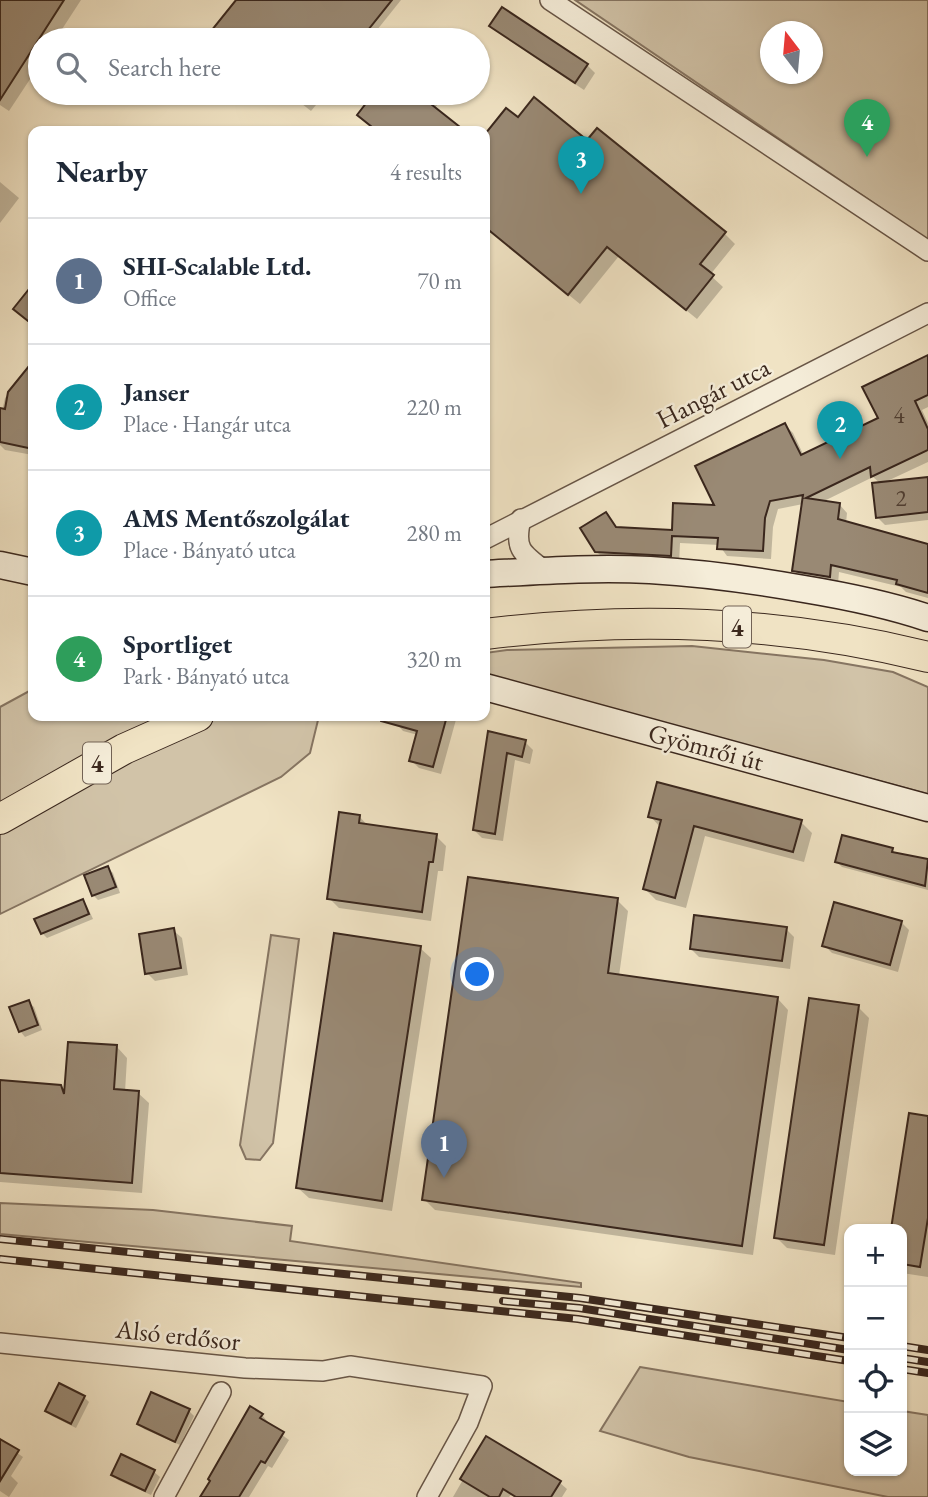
<!DOCTYPE html>
<meta charset="utf-8">
<style>
:root{--surface:#fff;--page:#f6f6f7;--text:#1f2937;--muted:#747a83;--line:#e0e1e3;--accent:#8f2418}
body{margin:0;font-family:"EB Garamond",serif;background:var(--page);color:var(--text)}
.controls{position:absolute;right:21px;bottom:21px;display:grid;overflow:hidden;border-radius:14px;box-shadow:0 2px 5px #0004}
.controls button{width:63px;height:63px;display:grid;place-items:center;padding:0;border:0;border-bottom:2px solid var(--line);background:var(--surface);color:var(--text);font:35px sans-serif}
.compass{position:absolute;left:760px;top:21px;width:63px;height:63px;border-radius:50%;background:var(--surface);box-shadow:0 2px 5px #0004;rotate:344deg}
.you{position:absolute;left:478px;top:975px;width:24px;height:24px;margin:-18px;border:5px solid #fff;border-radius:50%;background:#1a73e8;box-shadow:0 0 0 10px #1a73e833}
.badge{display:grid;place-items:center;width:46px;height:46px;border-radius:50%;background:var(--accent);color:#fff;font-size:23px;font-weight:700}
.pin{position:absolute;translate:-50% -58px;filter:drop-shadow(0 2px 4px #0008)}
.pin::after{content:'';position:absolute;top:37px;width:24px;height:21px;background:inherit;clip-path:polygon(0 0,100% 0,50% 100%)}
.list{margin:0;padding:0;list-style:none}
h2{display:flex;justify-content:space-between;align-items:center;height:91px;margin:0;padding:0 28px;font-size:30px}
h2 small{font-size:23px;font-weight:400;color:var(--muted)}
.list li{display:grid;grid-template-columns:46px 1fr auto;gap:21px;align-items:center;box-sizing:border-box;height:126px;padding:0 28px;border-top:2px solid var(--line)}
.list b{display:block;font-size:26px;white-space:nowrap}
.list p{margin:0;font-size:23px;white-space:nowrap;color:var(--muted)}
.list em{font-size:23px;font-style:normal;color:var(--muted)}
.icon{flex:none;width:38px;height:38px;fill:none;stroke:currentColor;stroke-width:2;stroke-linecap:round;stroke-linejoin:round}
.map{position:relative;flex:none;width:928px;height:1497px;overflow:hidden}
.search{position:absolute;background:var(--surface);box-shadow:0 2px 5px #0004;left:28px;top:28px;width:462px;height:77px;display:flex;align-items:center;gap:18px;box-sizing:border-box;padding:0 24px;border-radius:38px;color:var(--muted);font-size:26px}
.panel{position:absolute;background:var(--surface);box-shadow:0 2px 5px #0004;left:28px;top:126px;width:462px;height:595px;border-radius:14px}
.map>svg:first-child{display:block}
</style>
<div class="map">
<svg width="928" height="1497" viewBox="0 0 928 1497">
<rect width="100%" height="100%" fill="#f0e3c4"/>
<filter id="stains"><feTurbulence type="fractalNoise" baseFrequency=".00286" numOctaves="4"/><feColorMatrix values="0 0 0 0 .2 0 0 0 0 .09 0 0 0 0 .02 0 0 0 .5 -.17"/></filter>
<radialGradient id="worn" r=".72"><stop offset=".6" stop-color="#630" stop-opacity="0"/><stop offset="1" stop-color="#630" stop-opacity=".3"/></radialGradient>
<g fill="#d1c3a8" stroke="#867562" stroke-width="2" fill-rule="evenodd">
<path d="M575 0H928V240ZM771 32H813V74H771Z"/>
<path d="M692 646 824 660 893 672 928 687V794L485 675V653L507 650Z"/>
<path d="M33 689V716H319L310 753 281 777 0 914V707Z"/>
<path d="M271 935 299 939 273 1143 260 1160 246 1159 240 1145Z"/>
<path d="M0 1203 153 1210 292 1226 290 1241 581 1283V1287L0 1234Z"/>
<path d="M640 1367 849 1402V1471H902V1411L928 1415V1497H888L689 1457 600 1431Z"/>
</g>
<g fill="#0003">
<path d="M0 0H81L55 40H40V64L9 111 0 105Z"/>
<path d="M239 0H401L369 40H223L213 31Z"/>
<path d="M492 26 587 65 595 73 584 90 500 34Z"/>
<path d="M426 32 436 40H419Z"/>
<path d="M288 93H326L311 111Z"/>
<path d="M377 93H447L434 109 462 131H377L359 115Z"/>
<path d="M506 110 518 120 587 142 724 233 735 244 710 275 723 287 697 319 619 256 580 304 491 232 485 241V136Z"/>
<path d="M0 182 19 198 0 223Z"/>
<path d="M928 357V407L922 410 928 423V462L883 483 928 479V520L885 525 877 517 881 484 873 477 822 502 839 504 847 513 846 523 928 545V598L906 592 901 587 839 572 838 584 802 579 794 570 803 504 778 509 773 527 771 559 727 556 719 545 680 543 679 563 605 560 596 551 606 514 618 529 674 532 717 507 785 425 793 433 804 456 880 419Z"/>
<path d="M33 364V455L5 450 0 445V420L5 398Z"/>
<path d="M390 716H457L441 774 419 768 411 760 418 735 403 731Z"/>
<path d="M489 733 525 742 533 750 530 764 515 760 503 841 482 838 474 830Z"/>
<path d="M359 816 369 827 436 836 446 846 443 871H438L431 921 339 908 329 898Z"/>
<path d="M650 816 801 822 812 833 804 862 705 836 686 908 656 900 645 889 661 828Z"/>
<path d="M892 850 897 855 928 861V890L842 867 837 862Z"/>
<path d="M108 868 113 873 120 893 98 900 93 895Z"/>
<path d="M617 900 628 911 619 976 778 999 788 1010 753 1255 435 1210 424 1199Z"/>
<path d="M82 901 87 906 93 919 47 938 42 933Z"/>
<path d="M901 922 909 930 898 972 832 953 824 945Z"/>
<path d="M786 929 794 937 790 969 699 957 691 949Z"/>
<path d="M173 930 182 938 188 975 155 981 147 973Z"/>
<path d="M420 948 431 958 392 1211 309 1198 298 1188Z"/>
<path d="M28 1002 34 1007 42 1030 25 1037 20 1031Z"/>
<path d="M858 1007 869 1018 835 1255 787 1248 776 1237Z"/>
<path d="M117 1047 127 1058 125 1092 138 1093 149 1103 142 1193 0 1182V1082L60 1087 66 1093Z"/>
<path d="M910 1115 928 1118V1277L902 1273V1229H893Z"/>
<path d="M84 1397 89 1402 76 1428 52 1416 47 1411Z"/>
<path d="M189 1411 194 1416 180 1445 144 1429 139 1424Z"/>
<path d="M262 1415 268 1422 267 1424 289 1440 272 1468 268 1466 249 1497H204Z"/>
<path d="M487 1438 560 1483 567 1489 562 1497H514L511 1495 509 1497H453Z"/>
<path d="M0 1441 23 1457 11 1476 18 1483 9 1497 0 1491Z"/>
<path d="M122 1456 154 1472 160 1477 151 1495 118 1480 113 1475Z"/>
</g>
<g fill="#998974" stroke="#3a271d" stroke-width="2">
<path d="M0 0H64L0 100Z"/>
<path d="M236 0H392L360 40H222L211 31Z"/>
<path d="M502 7 588 64 575 83 489 26Z"/>
<path d="M374 93H417L465 131H377L357 115Z"/>
<path d="M534 97 587 140 597 128 726 232 700 264 714 275 686 310 607 247 568 295 485 227V134L506 108 518 117Z"/>
<path d="M33 284V325L13 309Z"/>
<path d="M928 355V395L915 401 928 429V450L871 477 870 467 806 498 840 503 838 519 928 544V593L896 584 897 580 831 565 830 577 792 571 803 495 770 501 765 518 763 551 717 549 718 538 672 536 671 556 595 552 580 528 606 512 616 527 672 530 673 503 714 505 695 466 785 423 801 455 878 418 862 387Z"/>
<path d="M33 361V449L0 442V408L5 409 8 392Z"/>
<path d="M928 477V512L876 518 872 483Z"/>
<path d="M381 716H447L433 767 409 761 417 731 381 721Z"/>
<path d="M488 731 526 740 522 757 507 753 495 834 473 830Z"/>
<path d="M657 782 802 820 793 852 694 826 675 898 643 889 661 820 648 817Z"/>
<path d="M339 812 360 815 359 823 437 834 433 862H429L422 912 327 899Z"/>
<path d="M842 835 893 848 892 852 928 859 925 886 835 862Z"/>
<path d="M108 866 116 887 92 896 84 875Z"/>
<path d="M468 877 618 898 608 973 778 997 742 1246 422 1200Z"/>
<path d="M83 899 89 914 41 934 34 919Z"/>
<path d="M834 902 902 921 890 965 822 946Z"/>
<path d="M694 915 787 927 782 961 690 949Z"/>
<path d="M174 928 181 968 145 974 139 934Z"/>
<path d="M334 933 421 946 382 1201 296 1188Z"/>
<path d="M809 998 859 1005 824 1245 774 1238Z"/>
<path d="M29 1000 38 1025 19 1032 9 1007Z"/>
<path d="M68 1042 117 1045 114 1089 139 1091 132 1183 0 1173V1080L61 1085 64 1094Z"/>
<path d="M909 1113 928 1116V1218L920 1267 902 1264V1229H891Z"/>
<path d="M59 1383 85 1396 71 1424 45 1411Z"/>
<path d="M151 1392 190 1409 175 1442 137 1424Z"/>
<path d="M250 1406 263 1414 260 1418 284 1432 265 1463 261 1461 239 1497H200L210 1481 208 1479Z"/>
<path d="M486 1436 561 1481 551 1497H516L503 1489 499 1497H490L460 1479Z"/>
<path d="M0 1439 19 1450 0 1481Z"/>
<path d="M121 1454 155 1470 145 1491 111 1475Z"/>
</g>
<g fill="none" stroke-linecap="round" stroke-linejoin="round">
<defs>
<g id="street">
<path d="M550 0 928 251"/>
<path d="M521 519C514 548 521 553 544 570"/>
<path d="M485 539 928 313"/>
<path d="M0 1343 245 1368 323 1371 350 1366 482 1386 468 1423 427 1497"/>
<path d="M164 1497 221 1392"/>
</g>
<g id="secondary">
<path d="M0 565 33 572"/>
<path d="M485 574C540 571 595 567 650 570 702 573 753 580 804 589 846 596 887 604 928 618"/>
<path d="M485 687 928 808"/>
</g>
<g id="primary">
<path d="M485 634C632 616 783 621 928 657"/>
<path d="M0 819 124 749 198 716"/>
</g>
</defs>
<use href="#street" stroke="#685647" stroke-width="22"/>
<use href="#secondary" stroke="#3a271d" stroke-width="29"/>
<use href="#primary" stroke="#3a271d" stroke-width="32"/>
<use href="#street" stroke="#f5edd9" stroke-width="19"/>
<use href="#secondary" stroke="#f5edd9" stroke-width="26"/>
<use href="#primary" stroke="#f0e3c4" stroke-width="30"/>
<defs>
<g id="rail">
<path d="M0 1239 580 1298 849 1338"/>
<path d="M0 1259 578 1319 849 1361"/>
<path d="M503 1301 579 1308 849 1350"/>
<path d="M902 1346 928 1350"/>
<path d="M902 1358 928 1362"/>
<path d="M902 1369 928 1373"/>
</g>
</defs>
<use href="#rail" stroke="#3a271d" stroke-width="8"/>
<use href="#rail" stroke="#f5edd9" stroke-width="5" stroke-dasharray="16" stroke-linecap="butt"/>
</g>
<g text-anchor="middle" dominant-baseline="central" stroke-width="5" stroke-linejoin="round" paint-order="stroke">
<g font-size="23" fill="#524033">
<text x="899" y="415">4</text>
<text x="901" y="498">2</text>
</g>
<g fill="#f5edd9" stroke="#726255" stroke-width="2">
<rect x="723" y="606.5" width="28" height="41" rx="5"/>
<rect x="83" y="742.5" width="28" height="41" rx="5"/>
</g>
<g font-size="24" font-weight="bold" fill="#3a271d">
<text x="737" y="627">4</text>
<text x="97" y="763">4</text>
</g>
<g font-size="26" fill="#3a271d" stroke="#f5edd9">
<text transform="translate(713 393) rotate(-27)">Hangár utca</text>
<text transform="translate(706 747) rotate(15)">Gyömrői út</text>
<text transform="translate(178 1335) rotate(6)">Alsó erdősor</text>
</g>
</g>
<rect width="100%" height="100%" filter="url(#stains)"/>
<rect width="100%" height="100%" fill="url(#worn)"/>
</svg>
<div class="controls">
<button>+</button>
<button>−</button>
<button><svg class="icon" aria-label="locate" viewBox="0 0 24 24"><circle cx="12" cy="12" r="6"/><path d="M12 2v4M12 18v4M2 12h4M18 12h4"/></svg></button>
<button><svg class="icon" aria-label="layers" viewBox="0 0 24 24"><path d="M12 4l9 5-9 5-9-5zM3 14l9 5 9-5"/></svg></button>
</div>
<svg class="compass" viewBox="-18 -18 36 36"><path d="M0-13l5 13h-10z" fill="#e53935"/><path d="M0 13l5-13h-10z" fill="#747a83"/></svg>
<div class="you"></div>
<div class="pin badge" style="left:444px;top:1178px;background:#5c6f8a">1</div>
<div class="pin badge" style="left:840px;top:459px;background:#0f9aa8">2</div>
<div class="pin badge" style="left:581px;top:194px;background:#0f9aa8">3</div>
<div class="pin badge" style="left:867px;top:157px;background:#2e9e5b">4</div>
<div class="search"><svg class="icon" aria-label="search" viewBox="0 0 24 24"><circle cx="10" cy="10" r="6"/><path d="M15 15l6 6"/></svg>Search here</div>
<section class="panel">
<h2>Nearby<small>4 results</small></h2>
<ul class="list">
<li><span class="badge" style="background:#5c6f8a">1</span><div><b>SHI-Scalable Ltd.</b><p>Office</p></div><em>70 m</em></li>
<li><span class="badge" style="background:#0f9aa8">2</span><div><b>Janser</b><p>Place · Hangár utca</p></div><em>220 m</em></li>
<li><span class="badge" style="background:#0f9aa8">3</span><div><b>AMS Mentőszolgálat</b><p>Place · Bányató utca</p></div><em>280 m</em></li>
<li><span class="badge" style="background:#2e9e5b">4</span><div><b>Sportliget</b><p>Park · Bányató utca</p></div><em>320 m</em></li>
</ul>
</section>
</div>
